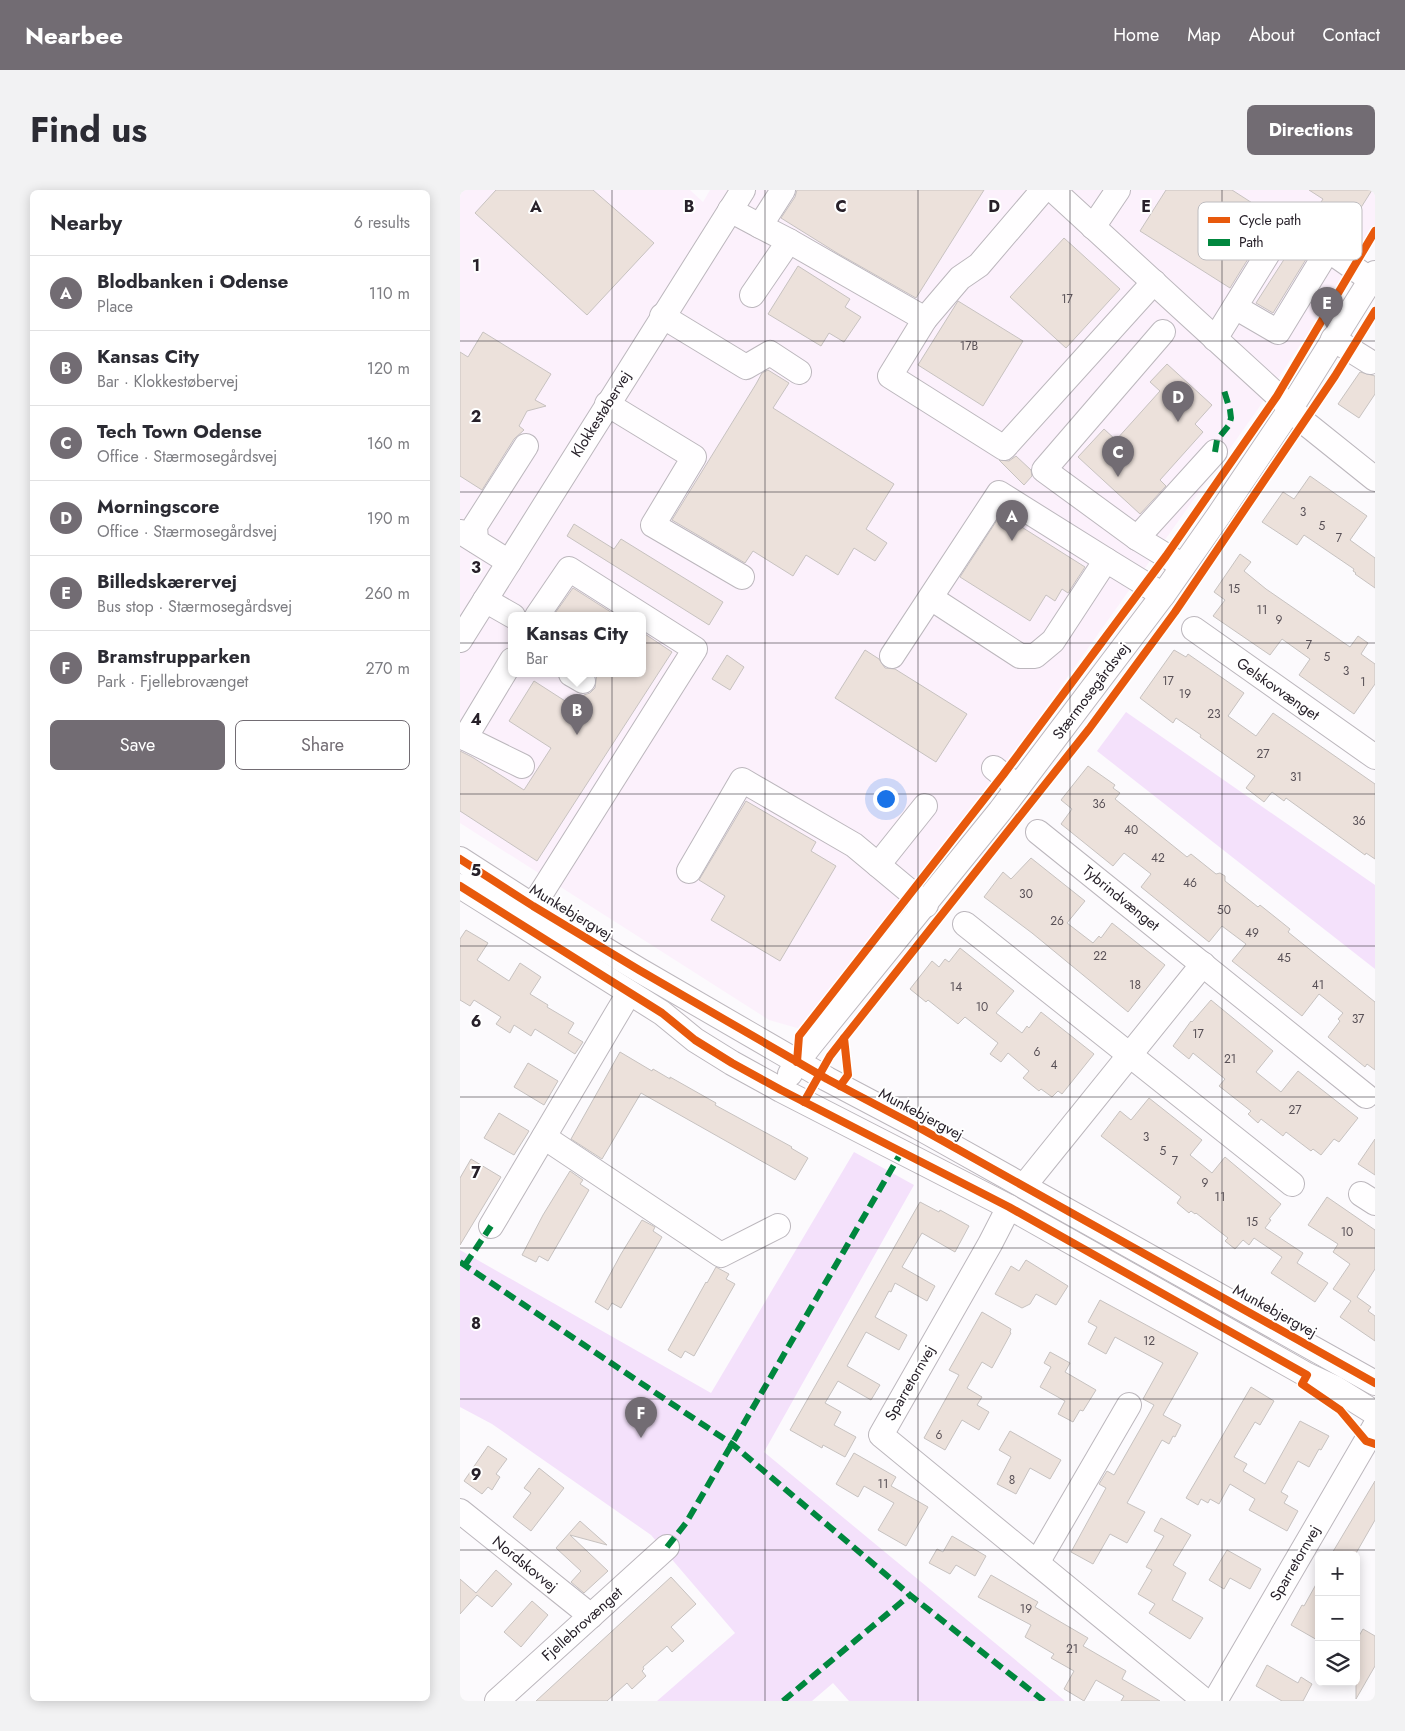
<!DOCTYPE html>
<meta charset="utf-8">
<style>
:root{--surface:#fff;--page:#f2f2f3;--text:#2b2b33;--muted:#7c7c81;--line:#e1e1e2;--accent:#726c73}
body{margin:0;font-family:Jost,sans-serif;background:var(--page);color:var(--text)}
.controls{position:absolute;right:15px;bottom:15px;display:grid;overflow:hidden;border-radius:8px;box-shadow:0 2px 12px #0003}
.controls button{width:45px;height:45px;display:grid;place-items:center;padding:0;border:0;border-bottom:1px solid var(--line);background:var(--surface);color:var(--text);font:25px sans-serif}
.you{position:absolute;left:425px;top:608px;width:18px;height:18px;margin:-12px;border:4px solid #fff;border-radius:50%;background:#1a73e8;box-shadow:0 0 0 8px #1a73e833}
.badge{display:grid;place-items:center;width:32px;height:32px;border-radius:50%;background:var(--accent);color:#fff;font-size:16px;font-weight:700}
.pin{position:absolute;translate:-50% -41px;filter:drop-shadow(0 1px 2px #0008)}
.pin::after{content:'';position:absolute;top:26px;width:18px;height:15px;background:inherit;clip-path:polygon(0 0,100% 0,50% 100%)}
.popup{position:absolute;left:48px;top:422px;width:138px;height:65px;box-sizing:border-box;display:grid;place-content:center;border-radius:8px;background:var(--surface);filter:drop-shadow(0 1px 4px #0005);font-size:16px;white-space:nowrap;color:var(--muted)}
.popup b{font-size:19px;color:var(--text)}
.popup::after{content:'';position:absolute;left:50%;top:100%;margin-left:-10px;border:10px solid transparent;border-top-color:var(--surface)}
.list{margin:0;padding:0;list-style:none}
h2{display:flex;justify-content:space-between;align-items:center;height:65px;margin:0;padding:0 20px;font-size:21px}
h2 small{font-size:16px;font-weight:400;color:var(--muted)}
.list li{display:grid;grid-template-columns:32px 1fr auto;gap:15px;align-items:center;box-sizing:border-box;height:75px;padding:0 20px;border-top:1px solid var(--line)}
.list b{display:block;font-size:19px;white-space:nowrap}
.list p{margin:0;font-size:16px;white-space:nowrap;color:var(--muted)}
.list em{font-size:16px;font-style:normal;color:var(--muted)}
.actions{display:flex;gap:10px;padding:15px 20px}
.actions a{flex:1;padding:11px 0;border:1px solid var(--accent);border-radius:8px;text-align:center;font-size:18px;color:var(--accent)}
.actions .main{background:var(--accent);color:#fff}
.icon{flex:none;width:28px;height:28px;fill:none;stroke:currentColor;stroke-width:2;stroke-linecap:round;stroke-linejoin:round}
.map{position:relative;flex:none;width:915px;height:1511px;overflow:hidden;border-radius:8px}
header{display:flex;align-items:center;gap:30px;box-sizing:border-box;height:70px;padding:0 25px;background:var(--accent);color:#fff}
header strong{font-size:24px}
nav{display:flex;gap:28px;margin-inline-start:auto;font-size:18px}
.intro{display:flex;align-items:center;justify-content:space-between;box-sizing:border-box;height:120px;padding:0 30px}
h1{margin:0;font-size:35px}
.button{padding:12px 22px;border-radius:8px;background:var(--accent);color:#fff;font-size:18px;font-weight:700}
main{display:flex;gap:30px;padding:0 30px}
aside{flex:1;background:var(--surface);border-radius:8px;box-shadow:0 2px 12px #0003}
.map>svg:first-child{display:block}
</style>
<header>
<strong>Nearbee</strong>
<nav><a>Home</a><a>Map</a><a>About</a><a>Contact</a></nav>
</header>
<div class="intro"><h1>Find us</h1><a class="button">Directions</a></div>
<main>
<aside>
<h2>Nearby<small>6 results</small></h2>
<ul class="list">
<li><span class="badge">A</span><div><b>Blodbanken i Odense</b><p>Place</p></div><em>110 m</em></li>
<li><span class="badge">B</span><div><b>Kansas City</b><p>Bar · Klokkestøbervej</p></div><em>120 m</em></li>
<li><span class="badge">C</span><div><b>Tech Town Odense</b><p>Office · Stærmosegårdsvej</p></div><em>160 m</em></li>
<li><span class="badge">D</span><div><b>Morningscore</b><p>Office · Stærmosegårdsvej</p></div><em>190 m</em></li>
<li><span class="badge">E</span><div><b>Billedskærervej</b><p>Bus stop · Stærmosegårdsvej</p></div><em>260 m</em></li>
<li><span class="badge">F</span><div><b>Bramstrupparken</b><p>Park · Fjellebrovænget</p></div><em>270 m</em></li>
</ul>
<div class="actions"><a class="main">Save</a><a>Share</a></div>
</aside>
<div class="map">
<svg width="915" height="1511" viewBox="0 0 915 1511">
<rect width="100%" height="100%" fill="#fcfafd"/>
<path fill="#fcf1fc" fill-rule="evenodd" d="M0 0H230L243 12 250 0H915V37L891 78 798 219 572 537 344 840 309 830 0 633ZM52 426H182V484H52Z"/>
<g fill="#f4e1fb">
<path d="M666 522 915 695V779L637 561Z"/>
<path d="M394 962 454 995 304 1262 605 1511H389L373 1493 352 1511H197L275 1443 191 1345 32 1234 0 1217V1060L251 1203Z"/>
</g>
<g fill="#ece1db" stroke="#c7c2c0">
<path d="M36 0H133L194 53 127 125 15 23Z"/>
<path d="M337 0H524L456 108 377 63 321 28 335 7Z"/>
<path d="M706 0H772L814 27 770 98 680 41Z"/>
<path d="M849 0H912L885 43 872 35 864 47 856 53 813 123 796 113 863 9Z"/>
<path d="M604 48 660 99 606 158 550 107Z"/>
<path d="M338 76 390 109 385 117 401 127 384 152 369 143 361 156 308 124Z"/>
<path d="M498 111 563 151 523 216 458 175Z"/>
<path d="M23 142 91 184 75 210 86 216 67 221 59 236 64 240 54 249 22 300 0 286V162L8 167Z"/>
<path d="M707 174 752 215 735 234 743 242 700 290 706 296 680 324 618 267 644 239 656 250 700 201 690 192Z"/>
<path d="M308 180 329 193 313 218 434 294 406 339 427 353 415 371 394 358 378 385 346 365 333 386 293 361 285 373 212 330 296 194 302 183Z"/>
<path d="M900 182 915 186V204L899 228 878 214Z"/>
<path d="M556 266 571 280 572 286 564 295 539 270 549 271Z"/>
<path d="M850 286 907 326 890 350 915 368V398L895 384 896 383 893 381 894 379 844 345 837 355 802 332 823 302 834 309Z"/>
<path d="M541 324 625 377 608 403 602 399 595 411 586 405 570 431 500 387Z"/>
<path d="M114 334 154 359 161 349 263 412 249 435 107 346Z"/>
<path d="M780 364 791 372 784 381 806 399 890 457 898 446 908 453 901 464 915 474V494L894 524 839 485 850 469 822 449 810 465 753 426 765 410 754 402Z"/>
<path d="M113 398 157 426H93Z"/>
<path d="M182 442 212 462 77 671 0 621V561L12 567 64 600 91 558 49 531 74 491 116 518 124 505 130 503 135 498 137 484H182Z"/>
<path d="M405 460 419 469 425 478 435 479 507 524 476 572 375 508Z"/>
<path d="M714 460 726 467 728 464 784 503 768 526 796 546 813 523 915 594V669L906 663 905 665 826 608 824 611 812 602 804 612 786 598 795 586 740 547 741 545 716 528 713 533 680 508Z"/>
<path d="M267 465 284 477 270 500 252 489Z"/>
<path d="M628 576 655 595 653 598 660 603 655 609 727 667 731 664 756 684 760 683 765 686V691L798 717 800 715 830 739 828 742 915 812V880L907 874 905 877 868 847 880 831 878 829 883 823 859 804 842 826 772 771 786 754 762 736 749 752 681 697 691 684 664 663 653 676 601 634 612 619 601 610Z"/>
<path d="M286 611 356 652 351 661 376 676 320 771 251 730 265 706 239 690Z"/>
<path d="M571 668 625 711 607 733 633 753 639 746 641 748 652 733 705 775 668 822 572 743 524 707 543 682 551 689Z"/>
<path d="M6 740 28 753 17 770 49 791 60 773 81 787 70 804 88 815 87 817 114 833 108 843 123 852 115 864 75 839 71 846 54 835 50 843 36 834 41 827 14 810 10 816 0 810V749Z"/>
<path d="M500 758 554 801 536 823 562 843 567 836 569 838 581 822 634 864 602 904 598 901 592 907 581 899 579 901 563 888 569 881 548 863 541 872 530 864 538 853 505 827 498 834 468 810 466 812 450 799 472 771 479 777 485 769 489 772Z"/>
<path d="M751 810 813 861 796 882 821 902 838 881 898 928 879 952 874 949 861 965 853 959 851 961 826 942 823 946 801 929 798 933 788 924 791 921 759 896 765 889 733 863 729 869 713 856 731 831 732 832Z"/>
<path d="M160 862 192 881 193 879 210 889V887L256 913 255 915 332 957 331 958 348 968 335 990 181 903 142 969 111 949Z"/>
<path d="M68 873 98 891 84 915 54 897Z"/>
<path d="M689 908 742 950 730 965 752 983 765 967 821 1014 809 1029 811 1030 805 1038 843 1063 837 1073 868 1093 855 1112 811 1083 822 1067 794 1048 789 1055 783 1050 775 1059 765 1051 768 1048 736 1023 735 1024 731 1021 729 1023 717 1013 721 1007 641 946 660 921 671 930Z"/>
<path d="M39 923 69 941 54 965 24 948Z"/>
<path d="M915 949V985L898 974Z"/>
<path d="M11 969 41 987 0 1055V988Z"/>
<path d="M110 981 123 990 120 994 129 1000 88 1071 79 1066 76 1072 62 1065 83 1025Z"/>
<path d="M867 1007 915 1040V1079L897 1107 911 1117 908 1121 915 1126V1151L880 1127 891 1111 873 1099 890 1074 873 1062 878 1054 848 1035Z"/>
<path d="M460 1012 479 1022 480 1020 509 1036 495 1062 462 1043 442 1077 475 1096 467 1111 435 1093 431 1102 429 1101 415 1127 447 1145 439 1160 406 1142 387 1176 420 1195 411 1210 378 1191 365 1213 381 1222 374 1235 396 1247 385 1267 363 1255 362 1258 330 1240Z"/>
<path d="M182 1030 195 1037 193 1041 202 1047 161 1118 152 1113 148 1120 135 1112 161 1064Z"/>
<path d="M566 1070 608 1096 596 1115 576 1104 570 1114 562 1118 535 1104 551 1076 559 1081Z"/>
<path d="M256 1077 269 1084 266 1089 275 1094 234 1166 225 1161 221 1168 208 1160 246 1092 247 1093Z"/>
<path d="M640 1110 738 1163 703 1225 721 1235 715 1247 713 1246 709 1254 702 1250 667 1313 685 1322 667 1353 650 1344 633 1374 611 1362 646 1298 639 1294 647 1281 654 1285 694 1215 683 1209 703 1173 655 1147 646 1164 628 1154 637 1137 628 1132Z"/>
<path d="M522 1122 551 1139 550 1142 551 1143 532 1178 522 1172 507 1198 522 1207 517 1215 529 1222 519 1240 502 1230 485 1260 464 1248 499 1185 489 1180Z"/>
<path d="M590 1162 610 1173 605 1182 636 1200 623 1221 620 1220 613 1232 598 1224 605 1211 580 1197 591 1177 584 1173Z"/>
<path d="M791 1197 814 1211 800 1235 795 1232 774 1267 787 1274 783 1281 805 1294 840 1231 869 1246 861 1260 859 1259 849 1277 838 1271 821 1302 828 1306 824 1313 838 1321 827 1341 789 1320 795 1309 770 1294 759 1314 750 1309 748 1313 741 1309 738 1315 726 1308Z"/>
<path d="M550 1241 601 1270 590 1289 570 1278 556 1304 537 1294 551 1267 539 1260Z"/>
<path d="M28 1256 47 1269 36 1284 40 1287 32 1300 28 1297 22 1304 4 1291Z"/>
<path d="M394 1263 436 1287 431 1296 468 1317 446 1356 418 1340 434 1313 404 1296 398 1307 376 1294Z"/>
<path d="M79 1278 104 1298 71 1341 53 1327 71 1303 64 1298Z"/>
<path d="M915 1291V1330L895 1365H871Z"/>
<path d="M701 1328 731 1345 713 1375 726 1383 712 1410 743 1428 730 1449 689 1423 695 1414 678 1404 692 1380 686 1377 704 1346 694 1341Z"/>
<path d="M120 1331 147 1355 110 1345 148 1381 124 1403 111 1392 121 1381 96 1358Z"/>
<path d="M492 1346 526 1366 515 1386 496 1375 490 1384 469 1373 477 1359 483 1362Z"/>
<path d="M767 1360 801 1379 790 1399 770 1388 764 1399 749 1390Z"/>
<path d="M36 1380 52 1394 32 1417 17 1405 0 1424V1389L16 1403Z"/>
<path d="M531 1385 578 1412 575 1417 628 1448 623 1456 666 1481 662 1489 700 1511H661L664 1506 636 1490 624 1511 604 1499 614 1481 591 1468 594 1464 565 1447 571 1435 518 1407Z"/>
<path d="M211 1387 236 1414 211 1437 224 1451 212 1462 207 1456 183 1477 184 1479 182 1481 186 1486 172 1499 167 1493 147 1511H76Z"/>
<path d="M859 1389V1451L831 1435 842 1415 844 1416Z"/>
<path d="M72 1411 88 1425 61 1457 44 1442Z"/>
<path d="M903 1439 915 1446V1476L896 1509V1451Z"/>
<path d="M807 1475 838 1493 841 1487 852 1494 843 1511H822L796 1496Z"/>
</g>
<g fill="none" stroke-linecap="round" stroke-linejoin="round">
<defs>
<g id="minor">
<path d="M593 0 831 218 844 232 915 289"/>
<path d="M270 20 300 36 323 0"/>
<path d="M633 37 658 0"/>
<path d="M329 51 465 129 500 88 519 75 583 0"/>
<path d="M292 105 329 51 300 36"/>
<path d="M775 117 818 142 868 60 911 90"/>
<path d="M202 126 286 177 310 163 339 182"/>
<path d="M465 129 430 186 544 258 694 92"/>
<path d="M703 142 584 280 677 348 723 376"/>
<path d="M755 149 828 31"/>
<path d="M873 149 910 172"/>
<path d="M147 214 234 267 193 335 282 387"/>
<path d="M1 342 49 372"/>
<path d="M677 348 755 262"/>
<path d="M16 351 15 336 66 256"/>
<path d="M471 408 560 466H575L593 451 646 370 703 405"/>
<path d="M25 410 53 426"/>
<path d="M734 439 915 567"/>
<path d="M0 450 283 0"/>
<path d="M432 466 539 303 646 370"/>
<path d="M111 484 123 491"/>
<path d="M0 545 5 548 52 470"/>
<path d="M5 548 62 576"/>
<path d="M534 578 558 597"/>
<path d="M578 642 906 906"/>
<path d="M0 669 73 716 179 780 367 889 458 937 915 1193"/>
<path d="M418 675 465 616"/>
<path d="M229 681 282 590 394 655 466 715"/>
<path d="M0 696 202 823 235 850 272 873 321 900 549 1017 847 1185 875 1198 915 1223"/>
<path d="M73 716 235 459 109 379 77 426"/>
<path d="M505 734 832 994"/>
<path d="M330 884 337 872 352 853 540 621 703 405 759 325 831 218 915 83"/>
<path d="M84 947 261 1065 318 1036"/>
<path d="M564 996 743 774"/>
<path d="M901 1004 915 1013"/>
<path d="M549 1017 530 1054 421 1245 745 1511"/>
<path d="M31 1036 169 803"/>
<path d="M0 1321 131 1426"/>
<path d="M577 1373 669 1215"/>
<path d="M37 1511 207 1357"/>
<path d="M755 1511 915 1236"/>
</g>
</defs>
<use href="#minor" stroke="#bcb7bd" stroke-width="26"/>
<use href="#minor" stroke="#fffeff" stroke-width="24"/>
<g stroke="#00873e" stroke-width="6" stroke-dasharray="12 6" stroke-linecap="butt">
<path d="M755 262 757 250 769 235 771 228 770 220 763 197"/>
<path d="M0 1072 272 1254 450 1405 584 1511"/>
<path d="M5 1075 31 1036"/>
<path d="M207 1357 226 1333 442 961"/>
<path d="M323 1511 450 1405"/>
</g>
<defs>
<g id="cycleway">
<path d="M0 669 73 716 179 780 367 889 458 937 915 1193"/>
<path d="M0 696 202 823 235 850 272 873 321 900 549 1017 847 1185 842 1194 880 1220 906 1251 915 1254"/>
<path d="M337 872 339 846 543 585 706 366 817 206 915 41"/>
<path d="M380 896 388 885 384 848 629 539 715 422 875 186 915 121"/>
<path d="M344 912 370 866 384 848"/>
</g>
</defs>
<use href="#cycleway" stroke="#fff" stroke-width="11"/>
<use href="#cycleway" stroke="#e8590c" stroke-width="8"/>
</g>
<path fill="none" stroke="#272029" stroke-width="1" stroke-opacity="0.55" d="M152 0V1511M305 0V1511M458 0V1511M610 0V1511M762 0V1511M0 151H915M0 302H915M0 453H915M0 604H915M0 756H915M0 907H915M0 1058H915M0 1209H915M0 1360H915"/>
<g text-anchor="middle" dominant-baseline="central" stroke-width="4" stroke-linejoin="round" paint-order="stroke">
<g font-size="12" fill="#585056">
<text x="607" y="109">17</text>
<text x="509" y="156">17B</text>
<text x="843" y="322">3</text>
<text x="862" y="336">5</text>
<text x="879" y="348">7</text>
<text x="774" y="399">15</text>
<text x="802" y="420">11</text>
<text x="819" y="430">9</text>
<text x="849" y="455">7</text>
<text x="867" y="467">5</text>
<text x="886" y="481">3</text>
<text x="708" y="491">17</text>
<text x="903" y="492">1</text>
<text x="725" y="504">19</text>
<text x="754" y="524">23</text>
<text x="803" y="564">27</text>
<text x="836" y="587">31</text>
<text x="639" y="614">36</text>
<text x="899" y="631">36</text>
<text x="671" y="640">40</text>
<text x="698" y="668">42</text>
<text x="730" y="693">46</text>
<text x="566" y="704">30</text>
<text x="764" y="720">50</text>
<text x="597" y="731">26</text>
<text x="792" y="743">49</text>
<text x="640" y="766">22</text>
<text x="824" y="768">45</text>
<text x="675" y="795">18</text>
<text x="858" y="795">41</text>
<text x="496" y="797">14</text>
<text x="522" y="817">10</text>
<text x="898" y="829">37</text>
<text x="738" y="844">17</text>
<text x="577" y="862">6</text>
<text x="770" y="869">21</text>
<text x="594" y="875">4</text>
<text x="835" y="920">27</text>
<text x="686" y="947">3</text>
<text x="703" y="961">5</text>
<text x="715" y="971">7</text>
<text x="745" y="993">9</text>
<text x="760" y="1007">11</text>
<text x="792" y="1032">15</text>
<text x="887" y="1042">10</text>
<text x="689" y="1151">12</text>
<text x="479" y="1245">6</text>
<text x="552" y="1290">8</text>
<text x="423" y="1294">11</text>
<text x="566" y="1419">19</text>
<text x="612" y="1459">21</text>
</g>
<g font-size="15" fill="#272029" stroke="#fff">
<text transform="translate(141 224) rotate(-58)">Klokkestøbervej</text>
<text transform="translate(818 499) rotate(35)">Gelskovvænget</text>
<text transform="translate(631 501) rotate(-53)">Stærmosegårdsvej</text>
<text transform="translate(661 708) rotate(39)">Tybrindvænget</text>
<text transform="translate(111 722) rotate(31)">Munkebjergvej</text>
<text transform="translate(461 924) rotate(28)">Munkebjergvej</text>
<text transform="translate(815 1121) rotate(29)">Munkebjergvej</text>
<text transform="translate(450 1193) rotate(-60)">Sparretornvej</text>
<text transform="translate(835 1373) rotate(-60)">Sparretornvej</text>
<text transform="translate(65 1374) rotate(39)">Nordskovvej</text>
<text transform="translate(122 1434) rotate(-42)">Fjellebrovænget</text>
</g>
</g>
<rect x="738" y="12" width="164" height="58" rx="8" fill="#fff" stroke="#bebcbf" stroke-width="1"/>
<rect x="748" y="27" width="22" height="6" fill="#e8590c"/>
<rect x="748" y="49" width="22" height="7" fill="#00873e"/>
<g font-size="14" fill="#272029">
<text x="779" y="35">Cycle path</text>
<text x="779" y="57">Path</text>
</g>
<g font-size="16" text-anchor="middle" font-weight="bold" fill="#272029" stroke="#fff" stroke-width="4" stroke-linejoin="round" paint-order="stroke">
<text x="76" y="22">A</text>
<text x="229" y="22">B</text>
<text x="381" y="22">C</text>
<text x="534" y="22">D</text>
<text x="686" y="22">E</text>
<text x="16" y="81">1</text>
<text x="16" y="232">2</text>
<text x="16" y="383">3</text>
<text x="16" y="535">4</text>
<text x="16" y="686">5</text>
<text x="16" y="837">6</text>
<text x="16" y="988">7</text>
<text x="16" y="1139">8</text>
<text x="16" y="1290">9</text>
</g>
</svg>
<div class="controls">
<button>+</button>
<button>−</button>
<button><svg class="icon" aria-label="layers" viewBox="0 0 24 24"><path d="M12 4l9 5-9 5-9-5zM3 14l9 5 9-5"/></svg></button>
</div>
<div class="you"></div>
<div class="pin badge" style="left:552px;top:351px">A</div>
<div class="pin badge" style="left:117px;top:545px">B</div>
<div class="popup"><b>Kansas City</b>Bar</div>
<div class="pin badge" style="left:658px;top:287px">C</div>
<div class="pin badge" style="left:718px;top:232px">D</div>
<div class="pin badge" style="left:867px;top:138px">E</div>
<div class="pin badge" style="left:181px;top:1248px">F</div>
</div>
</main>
